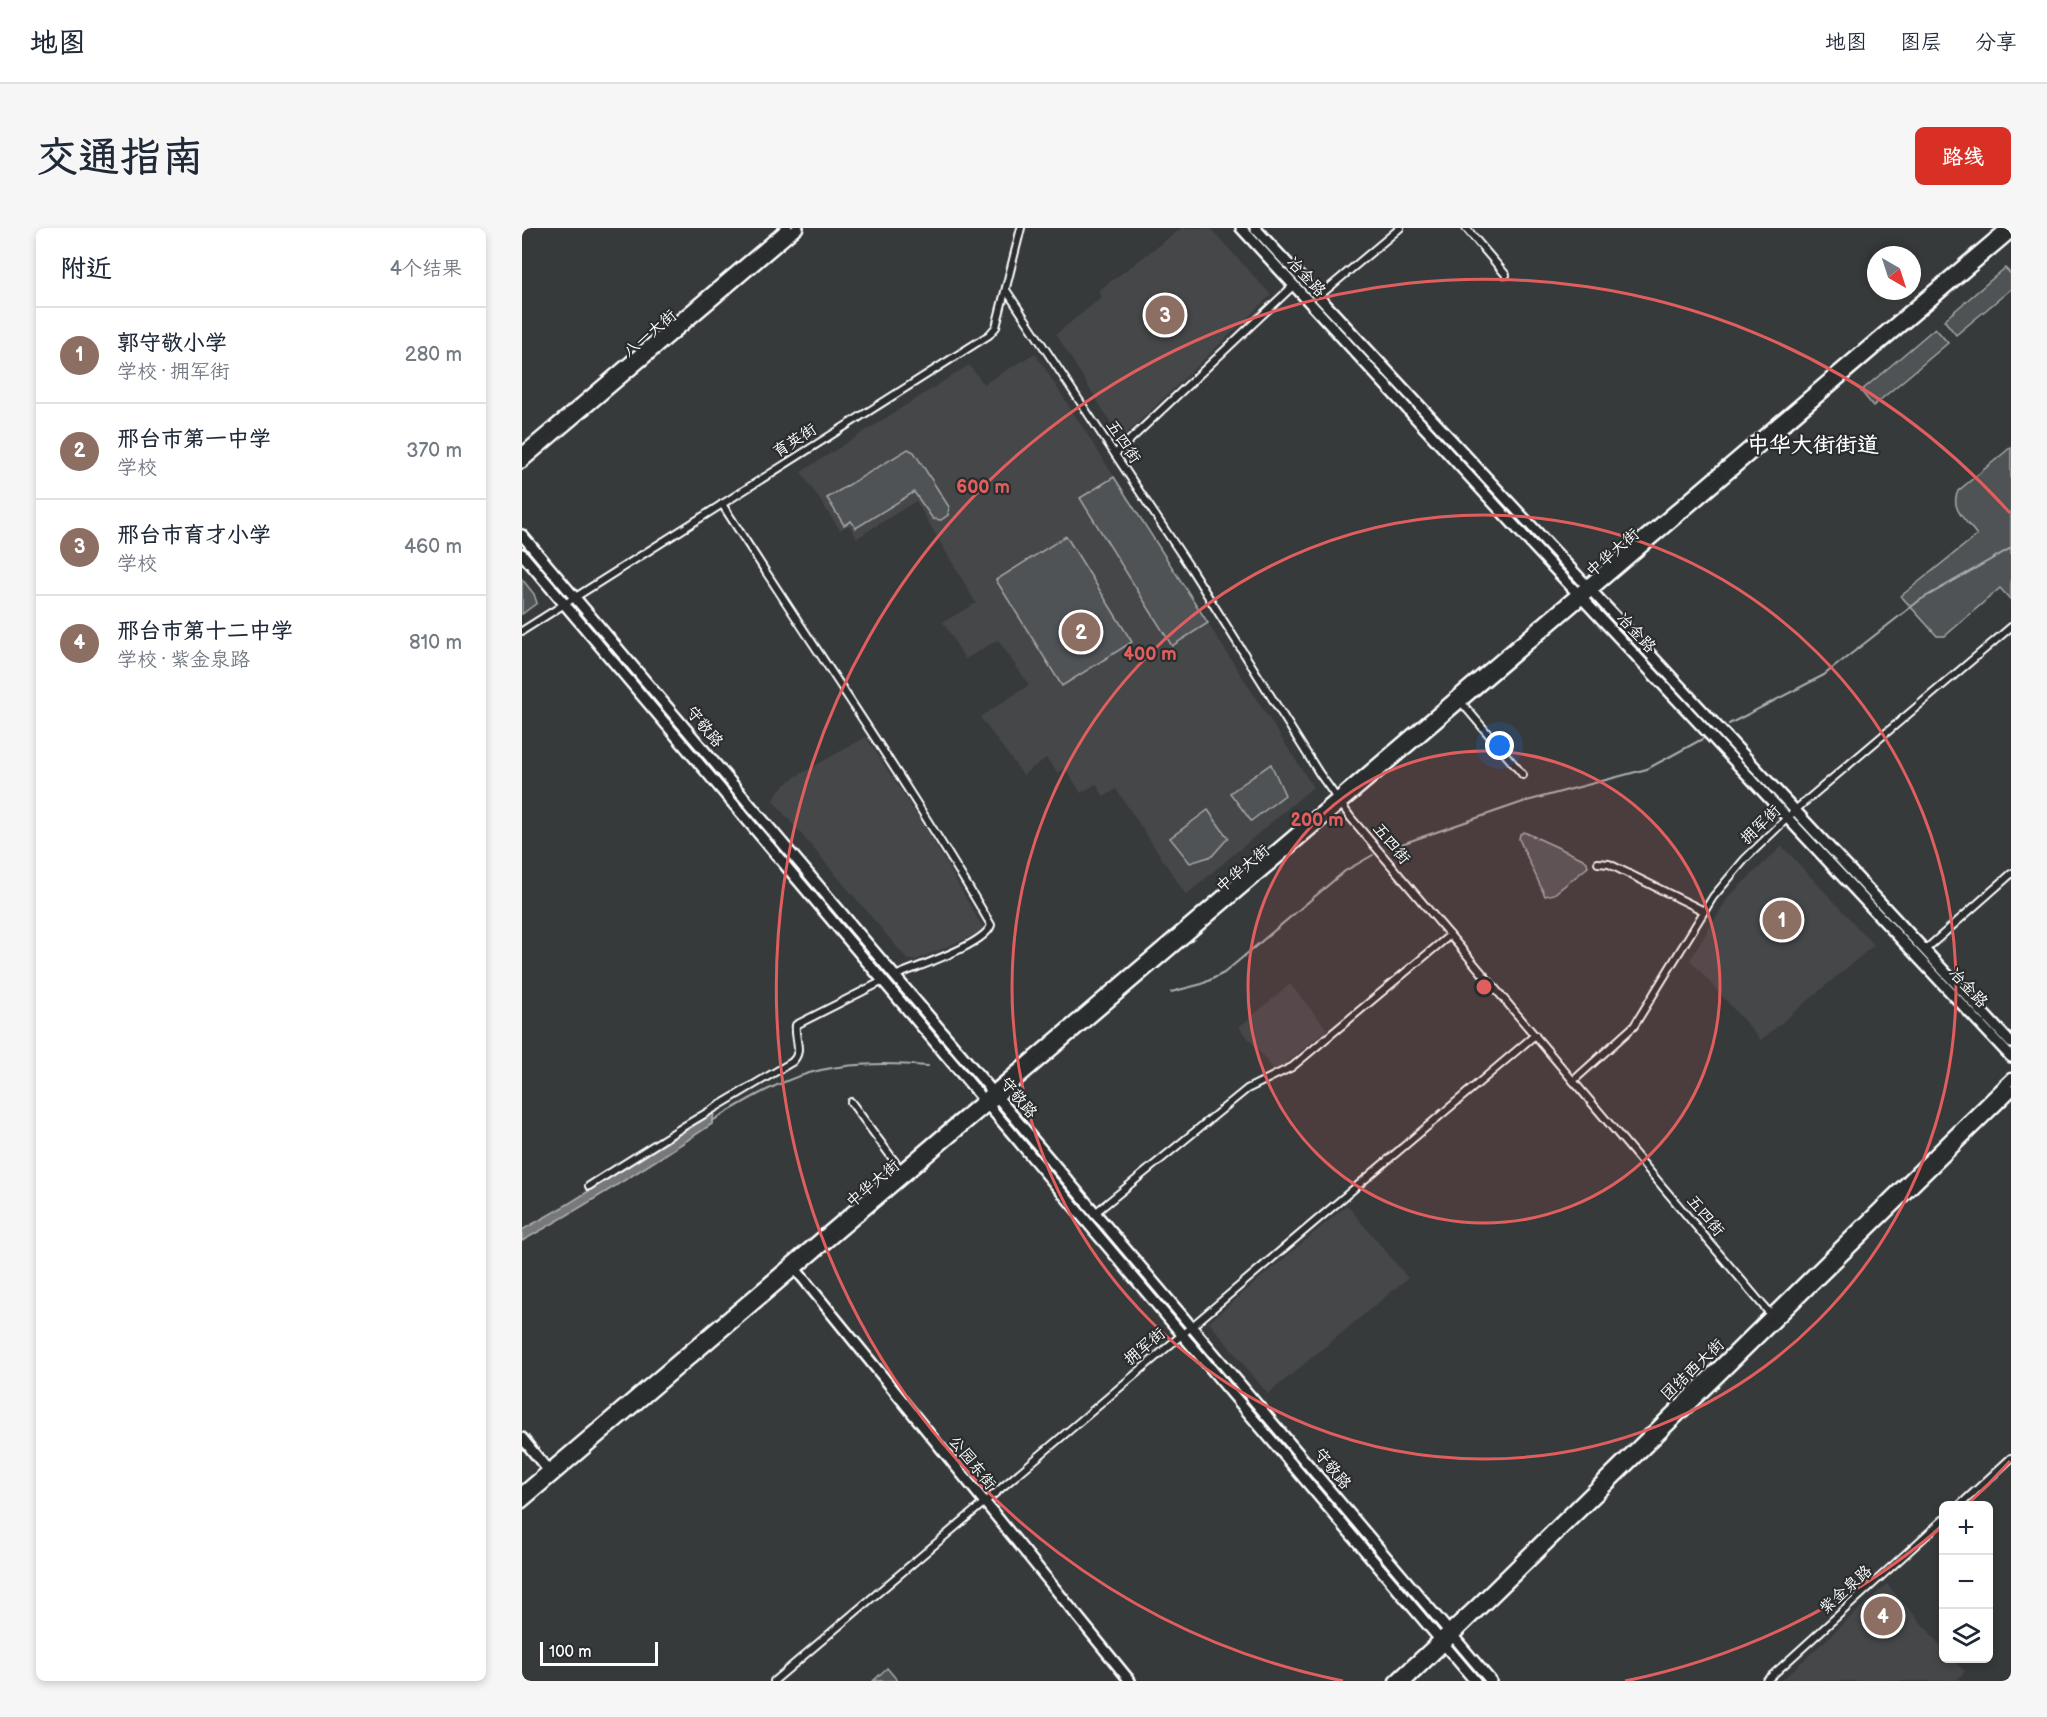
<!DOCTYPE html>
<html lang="zh">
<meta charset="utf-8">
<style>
:root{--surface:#fff;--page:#f6f6f7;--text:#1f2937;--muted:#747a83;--line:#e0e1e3;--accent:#d93025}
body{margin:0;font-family:"Balsamiq Sans","LXGW WenKai TC",sans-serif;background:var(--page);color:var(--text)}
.controls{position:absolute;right:18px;bottom:18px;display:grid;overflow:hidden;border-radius:9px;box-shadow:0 3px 9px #0003}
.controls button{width:54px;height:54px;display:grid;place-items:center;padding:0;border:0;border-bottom:2px solid var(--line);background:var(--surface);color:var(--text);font:30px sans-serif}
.compass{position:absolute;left:1345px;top:18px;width:54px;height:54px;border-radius:50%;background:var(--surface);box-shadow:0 3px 9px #0003;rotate:141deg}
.scale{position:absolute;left:18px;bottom:15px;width:118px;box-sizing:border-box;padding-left:6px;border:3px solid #fff;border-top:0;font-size:16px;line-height:21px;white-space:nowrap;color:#fff;-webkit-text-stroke:4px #2a2d2e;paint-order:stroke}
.you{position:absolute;left:978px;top:518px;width:21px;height:21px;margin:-15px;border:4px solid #fff;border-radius:50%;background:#1a73e8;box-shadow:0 0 0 9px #1a73e833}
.badge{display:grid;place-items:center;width:39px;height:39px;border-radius:50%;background:var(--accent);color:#fff;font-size:20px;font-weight:700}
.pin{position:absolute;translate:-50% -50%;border:3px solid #fff;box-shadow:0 2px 6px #0006}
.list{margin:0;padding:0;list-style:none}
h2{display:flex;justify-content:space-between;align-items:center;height:78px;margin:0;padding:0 24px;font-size:26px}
h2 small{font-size:20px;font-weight:400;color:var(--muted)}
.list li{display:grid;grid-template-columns:39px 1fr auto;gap:18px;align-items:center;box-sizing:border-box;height:96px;padding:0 24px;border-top:2px solid var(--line)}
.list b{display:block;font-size:22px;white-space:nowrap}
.list p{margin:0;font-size:20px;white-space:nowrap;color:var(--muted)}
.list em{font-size:20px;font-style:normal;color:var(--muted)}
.icon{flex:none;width:33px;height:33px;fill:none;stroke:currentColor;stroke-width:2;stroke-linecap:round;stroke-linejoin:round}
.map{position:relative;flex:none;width:1489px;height:1453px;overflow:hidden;border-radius:9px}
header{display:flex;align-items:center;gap:36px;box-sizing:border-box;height:84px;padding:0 30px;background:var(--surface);border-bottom:2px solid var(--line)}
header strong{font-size:28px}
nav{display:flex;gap:33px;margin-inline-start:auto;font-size:21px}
.intro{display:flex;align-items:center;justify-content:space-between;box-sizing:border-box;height:144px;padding:0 36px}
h1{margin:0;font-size:42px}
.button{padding:15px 27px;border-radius:9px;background:var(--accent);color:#fff;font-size:21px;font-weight:700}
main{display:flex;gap:36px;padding:0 36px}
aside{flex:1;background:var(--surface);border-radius:9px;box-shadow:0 3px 9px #0003}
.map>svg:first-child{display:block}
</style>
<header>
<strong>地图</strong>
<nav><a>地图</a><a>图层</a><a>分享</a></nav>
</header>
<div class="intro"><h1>交通指南</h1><a class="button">路线</a></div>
<main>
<aside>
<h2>附近<small>4个结果</small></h2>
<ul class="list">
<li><span class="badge" style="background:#8d6e63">1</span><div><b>郭守敬小学</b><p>学校 · 拥军街</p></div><em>280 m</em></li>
<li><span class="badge" style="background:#8d6e63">2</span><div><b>邢台市第一中学</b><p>学校</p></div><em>370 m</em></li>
<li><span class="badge" style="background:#8d6e63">3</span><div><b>邢台市育才小学</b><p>学校</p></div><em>460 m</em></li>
<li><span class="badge" style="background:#8d6e63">4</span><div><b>邢台市第十二中学</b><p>学校 · 紫金泉路</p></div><em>810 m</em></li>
</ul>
</aside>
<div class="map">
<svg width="1489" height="1453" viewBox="0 0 1489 1453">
<rect width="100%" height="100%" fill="#373a3b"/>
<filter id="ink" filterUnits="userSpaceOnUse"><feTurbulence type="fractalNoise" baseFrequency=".0167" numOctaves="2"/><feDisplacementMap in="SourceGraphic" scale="12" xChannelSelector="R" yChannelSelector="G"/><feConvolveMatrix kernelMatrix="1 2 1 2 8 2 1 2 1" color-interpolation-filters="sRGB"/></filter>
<g filter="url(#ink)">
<g fill="#444748">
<path d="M660 0H688L749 67 599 211 534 106 580 69 576 63Z"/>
<path d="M513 125 791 559 664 667 594 561 582 569 574 556 559 565 543 540 536 545 524 530 501 547 458 489 507 457 476 412 443 431 421 394 454 375 394 273 335 310 327 297 318 302 279 244 447 137 462 156Z"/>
<path d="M344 509 408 607 461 700 457 705 394 732H386L251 573 258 561 273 549Z"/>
<path d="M1260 618 1352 717 1239 812 1168 732 1207 668Z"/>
<path d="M768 756 805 801 754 844 717 799Z"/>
<path d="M825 977 886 1050 746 1166 687 1094Z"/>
<path d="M1365 1356 1421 1420 1422 1430 1431 1431 1443 1444 1436 1450 1439 1453H1259Z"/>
</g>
<g fill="#505354" stroke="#a8a9aa" stroke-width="1.5">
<path d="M1483 40 1489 46V61L1434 107 1422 92Z"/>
<path d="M1413 100 1426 115 1351 178 1339 163Z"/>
<path d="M1489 219V372L1478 360 1423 408H1415L1379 368 1455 307C1445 293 1427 281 1436 263Z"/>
<path d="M386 221 392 224 427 279 426 287 419 292 411 291 392 264 334 300 329 293 322 297 305 270Z"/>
<path d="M592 249 686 395 650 418 558 270Z"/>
<path d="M544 308 610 414 540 458 474 352Z"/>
<path d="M0 351 12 366 15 375 0 386Z"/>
<path d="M749 536 763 567 729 593 708 565Z"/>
<path d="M686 582 706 610 690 628 668 635 648 610Z"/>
<path d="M1002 604 1059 630 1065 634 1066 639 1032 666 1023 668 997 611 998 606Z"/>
<path d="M365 1440 376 1453H351Z"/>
</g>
<path fill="#767879" stroke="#adaeaf" stroke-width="1.5" d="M192 885 190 896C128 937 65 977 0 1013V1002L46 976Z"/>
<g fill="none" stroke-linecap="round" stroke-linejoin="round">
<g stroke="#adaeaf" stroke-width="2">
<path d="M1207 496 1302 447 1398 372 1489 320"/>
<path d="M871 619 1001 574 1125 541 1184 509"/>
<path d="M649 764 680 756 702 745 823 643 851 627"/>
<path d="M190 893C223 873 261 850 299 842 334 834 371 835 406 838"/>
</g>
<defs>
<g id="street">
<path d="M944 0 984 47"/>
<path d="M484 62 669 341 797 545 829 590 1249 1087"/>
<path d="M796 69 878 0"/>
<path d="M593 226 772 57"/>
<path d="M200 276C290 417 385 553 469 697 463 717 393 739 373 748"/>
<path d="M0 403 467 107 474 99 499 0"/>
<path d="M939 474 1001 547"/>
<path d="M1076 635 1087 636 1182 683"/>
<path d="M1403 722 1489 646"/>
<path d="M1051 853 1112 798 1191 669 1223 631 1279 577 1489 399"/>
<path d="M329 874 379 942"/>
<path d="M67 958 164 897 270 834C282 823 272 811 274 797L361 753"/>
<path d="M573 985 725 861 770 839 928 707"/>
<path d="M1437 1278 1489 1230"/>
<path d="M252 1453 1013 807"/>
<path d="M1244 1453 1422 1291"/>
</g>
<g id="secondary">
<path d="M719 0 1012 319 1489 829"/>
<path d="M733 0 1489 815"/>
<path d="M0 225 265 0"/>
<path d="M0 235 276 0"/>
<path d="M0 307 969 1453"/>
<path d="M0 326 953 1453"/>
<path d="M271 1038 608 1453"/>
<path d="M0 1210 26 1242"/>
<path d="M0 1264 1484 0"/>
<path d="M0 1275 1489 5"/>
</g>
<g id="primary">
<path d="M873 1453 951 1380 1489 851"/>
<path d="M885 1453 1489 863"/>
</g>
</defs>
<use href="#street" stroke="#fff" stroke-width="10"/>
<use href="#secondary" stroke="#fff" stroke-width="14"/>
<use href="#primary" stroke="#fff" stroke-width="15"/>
<use href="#street" stroke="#2a2d2e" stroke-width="6"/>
<use href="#secondary" stroke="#2a2d2e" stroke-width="9"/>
<use href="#primary" stroke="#2a2d2e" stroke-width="10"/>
</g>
</g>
<circle cx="962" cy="759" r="236" fill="#e05e5e" fill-opacity=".12"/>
<g fill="none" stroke="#e05e5e" stroke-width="3">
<circle cx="962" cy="759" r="236"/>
<circle cx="962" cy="759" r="472"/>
<path d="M1488 1233A708 708 0 0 1 1445 1277M1417 1301A708 708 0 0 1 1103 1453M821 1453A708 708 0 1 1 1488 285"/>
</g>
<g text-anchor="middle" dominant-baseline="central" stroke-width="4.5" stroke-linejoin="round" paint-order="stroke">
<g font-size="16" fill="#fff" stroke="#2a2d2e">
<text transform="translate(784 49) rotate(47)">冶金路</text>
<text transform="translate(128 106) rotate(-40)">八一大街</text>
<text transform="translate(273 213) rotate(-33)">育英街</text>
<text transform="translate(601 214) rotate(56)">五四街</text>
<text transform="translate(1091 325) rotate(-41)">中华大街</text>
<text transform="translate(1114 405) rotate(47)">冶金路</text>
<text transform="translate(182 499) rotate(50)">守敬路</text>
<text transform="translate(1239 597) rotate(-44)">拥军街</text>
<text transform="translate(869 616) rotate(50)">五四街</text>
<text transform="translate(721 641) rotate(-40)">中华大街</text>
<text transform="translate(1446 760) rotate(47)">冶金路</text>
<text transform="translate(496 870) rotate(50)">守敬路</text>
<text transform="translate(351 956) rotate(-40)">中华大街</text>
<text transform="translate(1183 988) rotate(50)">五四街</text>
<text transform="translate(623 1119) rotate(-40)">拥军街</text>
<text transform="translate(1171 1142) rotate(-44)">团结西大街</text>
<text transform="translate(450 1235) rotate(51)">公园东街</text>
<text transform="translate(810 1241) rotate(50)">守敬路</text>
<text transform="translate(1324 1362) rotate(-42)">紫金泉路</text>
</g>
<g font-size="22" font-weight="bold" fill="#fff" stroke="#2a2d2e">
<text x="1291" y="217">中华大街街道</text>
</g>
</g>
<circle cx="962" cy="759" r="9" fill="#e05e5e" stroke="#2a2d2e" stroke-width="3"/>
<g font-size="18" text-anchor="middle" font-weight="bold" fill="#e05e5e" stroke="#2a2d2e" stroke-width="4.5" stroke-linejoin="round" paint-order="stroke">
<text x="461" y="265">600 m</text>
<text x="628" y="432">400 m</text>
<text x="795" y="598">200 m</text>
</g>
</svg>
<div class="controls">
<button>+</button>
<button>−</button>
<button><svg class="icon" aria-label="layers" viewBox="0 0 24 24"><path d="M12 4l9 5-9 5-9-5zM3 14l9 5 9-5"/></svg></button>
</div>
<svg class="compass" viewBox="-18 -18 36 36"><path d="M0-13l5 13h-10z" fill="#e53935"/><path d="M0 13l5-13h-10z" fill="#747a83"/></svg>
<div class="scale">100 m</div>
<div class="you"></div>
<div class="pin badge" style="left:1260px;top:692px;background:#8d6e63">1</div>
<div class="pin badge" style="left:559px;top:404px;background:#8d6e63">2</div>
<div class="pin badge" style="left:643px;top:87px;background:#8d6e63">3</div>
<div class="pin badge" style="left:1361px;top:1388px;background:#8d6e63">4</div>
</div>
</main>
